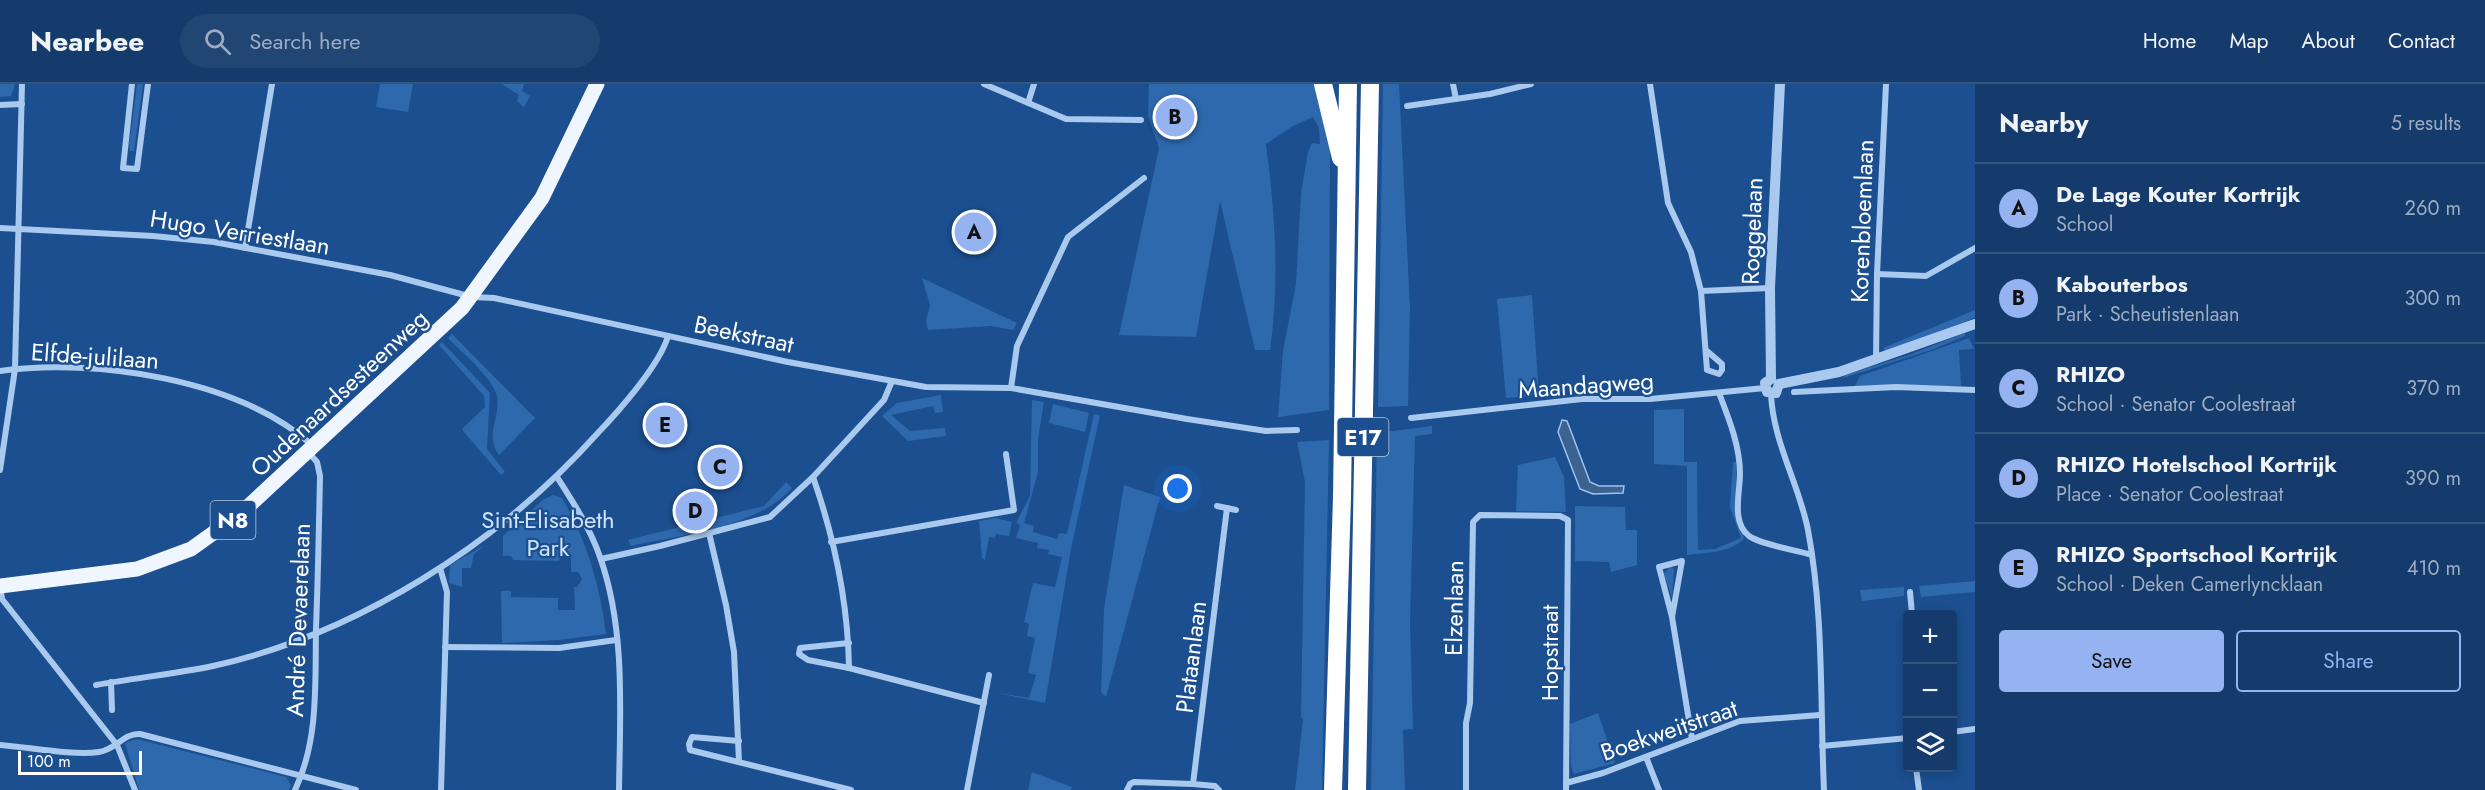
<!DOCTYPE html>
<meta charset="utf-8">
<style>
:root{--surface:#143b6b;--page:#214673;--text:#f1f3f6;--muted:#9dadc1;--line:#33557e;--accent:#95b2f1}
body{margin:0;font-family:Jost,sans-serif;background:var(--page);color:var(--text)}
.controls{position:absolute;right:18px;bottom:18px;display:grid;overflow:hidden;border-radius:6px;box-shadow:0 3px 9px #0003}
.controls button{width:54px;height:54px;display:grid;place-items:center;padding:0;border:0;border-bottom:2px solid var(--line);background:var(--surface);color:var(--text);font:30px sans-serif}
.scale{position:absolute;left:18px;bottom:15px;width:124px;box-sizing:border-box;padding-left:6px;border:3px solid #fff;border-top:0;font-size:16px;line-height:21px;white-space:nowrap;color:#fff;-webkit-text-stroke:4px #1b4f8f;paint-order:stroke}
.you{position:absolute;left:1178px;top:405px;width:21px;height:21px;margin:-15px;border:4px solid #fff;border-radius:50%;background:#1a73e8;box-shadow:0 0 0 9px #1a73e833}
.badge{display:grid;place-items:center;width:39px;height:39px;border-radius:50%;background:var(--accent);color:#111;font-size:20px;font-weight:700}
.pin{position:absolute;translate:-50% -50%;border:3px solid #fff;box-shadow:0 2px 6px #0006}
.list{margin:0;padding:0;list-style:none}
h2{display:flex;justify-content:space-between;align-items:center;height:78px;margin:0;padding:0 24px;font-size:26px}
h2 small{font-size:20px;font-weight:400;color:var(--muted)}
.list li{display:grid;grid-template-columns:39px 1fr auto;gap:18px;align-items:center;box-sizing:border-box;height:90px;padding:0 24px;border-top:2px solid var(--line)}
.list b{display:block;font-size:22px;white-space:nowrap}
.list p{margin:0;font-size:20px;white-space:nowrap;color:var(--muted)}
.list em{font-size:20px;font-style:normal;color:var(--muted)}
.actions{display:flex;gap:12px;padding:18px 24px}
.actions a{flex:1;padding:14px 0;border:2px solid var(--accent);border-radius:6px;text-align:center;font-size:21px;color:var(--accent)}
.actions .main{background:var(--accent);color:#111}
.icon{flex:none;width:33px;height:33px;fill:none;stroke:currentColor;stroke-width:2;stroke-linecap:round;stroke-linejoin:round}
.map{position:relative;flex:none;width:1975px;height:706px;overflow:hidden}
header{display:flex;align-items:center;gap:36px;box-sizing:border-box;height:84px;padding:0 30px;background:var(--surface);border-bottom:2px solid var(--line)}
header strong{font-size:28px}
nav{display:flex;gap:33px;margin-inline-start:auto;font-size:21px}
.search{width:420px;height:54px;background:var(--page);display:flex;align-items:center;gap:15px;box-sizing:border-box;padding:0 21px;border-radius:33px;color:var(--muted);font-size:22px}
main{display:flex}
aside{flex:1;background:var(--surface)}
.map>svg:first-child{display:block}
</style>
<header>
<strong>Nearbee</strong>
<div class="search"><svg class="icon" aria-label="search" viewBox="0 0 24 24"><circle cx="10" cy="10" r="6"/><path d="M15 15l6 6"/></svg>Search here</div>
<nav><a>Home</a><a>Map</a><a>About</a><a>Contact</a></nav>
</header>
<main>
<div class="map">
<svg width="1975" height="706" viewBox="0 0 1975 706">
<rect width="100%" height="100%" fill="#1b4f8f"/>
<g fill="#2e69ad">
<path d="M0 0H15L11 12 0 13Z"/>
<path d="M137 0H143L134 67H130L129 63Z"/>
<path d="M380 0H413L408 28 376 23Z"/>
<path d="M502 0H524L522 7 530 12 524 23 517 17 519 11Z"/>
<path d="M1149 0H1314L1327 40 1330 68 1329 326 1278 333 1283 267 1296 200 1301 109 1308 68 1312 59 1320 60 1319 44 1313 33 1293 42 1266 60C1275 129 1280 197 1270 266H1255L1220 117 1196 253 1119 251 1159 64 1148 32Z"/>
<path d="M1383 0H1399L1410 224 1408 322 1378 323Z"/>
<path d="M922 194 1017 239 1013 246 991 242 928 246 926 237 930 221Z"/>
<path d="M1532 211 1539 311 1506 314 1497 215Z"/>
<path d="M1975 226V233L1965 238 1890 268H1886L1883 264Z"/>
<path d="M1965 249V252L1931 266 1843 294 1845 291 1909 271Z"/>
<path d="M452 250 535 334 499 371C484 351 501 333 497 312 493 294 461 268 448 254Z"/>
<path d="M1969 254 1974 265 1959 266 1961 302H1855L1860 292Z"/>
<path d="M442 258 490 309 487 365 505 388 501 391 463 347V344L485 323 484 312 439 261Z"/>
<path d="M941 311 943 328 935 329 933 322 891 331 910 347 945 344 946 352 908 357 882 332 897 319Z"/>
<path d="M1032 316 1044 318 1038 355V388L1024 439 1034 442 1033 448 1057 455 1059 449 1067 450 1094 330 1100 331 1071 465 1045 619 993 608 1029 614 1036 591 1028 589 1035 554 1027 552 1029 540 1024 538 1033 499 1055 503 1062 473 1048 470 1049 466 1037 464 1038 459 1016 454 1020 441 1016 439 1030 412Z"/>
<path d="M1053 320 1089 329 1085 348 1049 339Z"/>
<path d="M1684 325V378H1697L1698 466 1715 465 1741 454 1730 423 1733 378H1736L1739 438 1744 454C1733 469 1702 469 1687 471V382L1654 380V326Z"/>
<path d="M1432 342V350L1415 352 1410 540 1413 645 1403 646 1405 706H1371L1377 349Z"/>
<path d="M1329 356 1322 706H1295L1303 635 1301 633 1305 398 1297 358Z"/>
<path d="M1555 373 1564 393 1566 428 1516 427 1518 381Z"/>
<path d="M786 398 792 404C757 444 681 451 631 462L628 456 764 422Z"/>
<path d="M1124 401 1160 413 1106 613 1101 608 1104 525Z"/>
<path d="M553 411 562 414C587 456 600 502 606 550L558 556 502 559 501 507H511V513L558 514V526H575L574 503H577L582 495 578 488H571V472H560L559 477 513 476 511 472H503V452L544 415Z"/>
<path d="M1575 422 1625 423 1626 446H1637V481L1611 488 1609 478 1575 477Z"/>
<path d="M995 434 1012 438 1009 452 996 450 995 454 989 453 985 476 982 474 979 437Z"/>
<path d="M485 461 474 470 471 484H462V503L449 499 450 481Z"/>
<path d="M1670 482 1674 485 1672 514 1664 490Z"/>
<path d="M1975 497V508L1921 513 1919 502Z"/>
<path d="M1904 503V512L1862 517 1860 506Z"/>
<path d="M1598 629 1615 679 1574 690 1571 682 1570 640Z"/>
<path d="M137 655 286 693 291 701 289 706H139L125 659Z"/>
<path d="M1032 688 1072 703 1071 706H1028Z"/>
</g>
<path fill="#3c6290" stroke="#9cc4f0" stroke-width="1.5" d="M1562 336 1567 337 1590 398 1599 402H1624L1623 409 1593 410 1580 405 1558 348Z"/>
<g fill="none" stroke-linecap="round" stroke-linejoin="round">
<g stroke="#a9c9ee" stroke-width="6">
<path d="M132 0 123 84 137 85 148 0"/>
<path d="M984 0 1066 35 1141 36"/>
<path d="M1453 0 1456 15"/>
<path d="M1650 0 1668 119 1691 168 1701 207 1707 286 1719 290 1722 286V280L1707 267"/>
<path d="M1028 19 1034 0"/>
<path d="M0 21 22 20"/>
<path d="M1407 22 1490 10 1531 0"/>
<path d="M0 144 153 152 214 158 390 191 472 213 494 214 788 278 926 303 1011 304 1187 335 1266 347 1297 346"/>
<path d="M245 164 272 0"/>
<path d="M1877 190 1926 192 1975 164"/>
<path d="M1701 207 1770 204"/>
<path d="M1876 275 1877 190 1886 0"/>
<path d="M0 287C96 274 238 295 312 361"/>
<path d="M1011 304 1017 262 1068 153 1144 94"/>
<path d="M1794 308 1896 303 1975 306"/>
<path d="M1719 309C1729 335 1740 362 1740 390 1740 409 1731 438 1749 452 1762 461 1796 466 1812 471"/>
<path d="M1771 310C1773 358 1799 400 1808 446 1824 531 1820 620 1824 706"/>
<path d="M1411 334 1582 315H1650L1765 304"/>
<path d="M0 386 15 285 22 0"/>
<path d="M557 393C573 418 590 444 600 473 626 546 620 630 619 706"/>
<path d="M813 393C834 453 848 520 849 584"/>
<path d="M1217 422 1236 426"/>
<path d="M709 449 726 521 734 568 739 678"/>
<path d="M831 458 1014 426 1006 370"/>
<path d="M601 475 660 462 770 433 813 393 884 316 892 297"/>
<path d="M440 484 447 508 441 706"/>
<path d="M0 502 2 515 117 661 135 706"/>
<path d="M1910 508 1912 530"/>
<path d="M1672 533 1659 483 1682 477 1672 533 1692 655"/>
<path d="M849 559 800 564 799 570 808 576 849 584 984 619"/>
<path d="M445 563 559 564 616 556"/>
<path d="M111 598 112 626"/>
<path d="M96 601C135 594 174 590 213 582 357 550 498 460 596 351 617 329 660 281 668 252"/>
<path d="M1952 648 1975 645"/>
<path d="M739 657 692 653 689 660 690 666 851 706"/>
<path d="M0 661C28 663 73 672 99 668 116 666 123 649 140 650L356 706"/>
<path d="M1822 662 1908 654"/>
<path d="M1646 673 1659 706"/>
<path d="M1916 684 1919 706"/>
<path d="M1566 699 1603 689 1740 637 1820 631"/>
<path d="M295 706C319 656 315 598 316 544 318 493 319 443 320 392L317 378 309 369"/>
<path d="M967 706 989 591"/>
<path d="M1127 706 1130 700 1134 698 1193 700"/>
<path d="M1219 706 1215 702 1193 700 1227 424"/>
<path d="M1466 706V639L1470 619 1473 438 1480 431 1560 432 1568 436 1566 706"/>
</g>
<g stroke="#a9c9ee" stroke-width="10">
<path d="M1771 295 1770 204 1780 0"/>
<path d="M1771 295 1765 299 1767 308 1776 309 1779 300"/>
<path d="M1779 300 1839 288 1975 240"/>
</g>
<path stroke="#f0f6ff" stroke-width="15" d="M0 502 137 485 191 465 240 430 462 224 542 114 597 0"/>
<g stroke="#fff" stroke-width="18">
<path d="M1323 0 1341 74"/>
<path d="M1333 706 1342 413 1348 0"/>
<path d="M1357 706 1370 0"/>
</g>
</g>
<g text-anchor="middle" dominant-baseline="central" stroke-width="4.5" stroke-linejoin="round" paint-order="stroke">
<g fill="#1b4f8f" stroke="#bbcadd" stroke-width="1.5">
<rect x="1337.5" y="334" width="51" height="38" rx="4.5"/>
<rect x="210.5" y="417" width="45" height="38" rx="4.5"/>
</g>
<g font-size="22" font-weight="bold" fill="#fff">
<text x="1363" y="353">E17</text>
<text x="233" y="436">N8</text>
</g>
<g font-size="24" fill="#fff" stroke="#1b4f8f">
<text transform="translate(1862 137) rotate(-88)">Korenbloemlaan</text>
<text transform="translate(1752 147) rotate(-88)">Roggelaan</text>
<text transform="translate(240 148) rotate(9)">Hugo Verriestlaan</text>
<text transform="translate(744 250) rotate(12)">Beekstraat</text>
<text transform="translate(95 272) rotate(4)">Elfde-julilaan</text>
<text transform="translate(1586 301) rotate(-4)">Maandagweg</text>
<text transform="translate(339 309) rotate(-43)">Oudenaardsesteenweg</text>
<text transform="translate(1454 524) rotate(-89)">Elzenlaan</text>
<text transform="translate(298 536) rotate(-88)">André Devaerelaan</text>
<text transform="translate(1549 569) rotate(-90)">Hopstraat</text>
<text transform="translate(1191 573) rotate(-83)">Plataanlaan</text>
<text transform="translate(1669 646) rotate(-19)">Boekweitstraat</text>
</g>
<g font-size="24" fill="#cfe3fa" stroke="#1b4f8f">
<text x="548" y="435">Sint-Elisabeth<tspan x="548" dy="28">Park</tspan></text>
</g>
</g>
</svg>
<div class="controls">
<button>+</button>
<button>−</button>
<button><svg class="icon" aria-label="layers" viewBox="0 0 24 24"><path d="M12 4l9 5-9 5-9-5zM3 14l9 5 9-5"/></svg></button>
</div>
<div class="scale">100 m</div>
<div class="you"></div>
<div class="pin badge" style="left:974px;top:148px">A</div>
<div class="pin badge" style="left:1175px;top:33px">B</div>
<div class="pin badge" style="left:720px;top:383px">C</div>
<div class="pin badge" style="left:695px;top:427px">D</div>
<div class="pin badge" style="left:665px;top:341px">E</div>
</div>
<aside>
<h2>Nearby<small>5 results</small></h2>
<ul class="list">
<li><span class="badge">A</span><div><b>De Lage Kouter Kortrijk</b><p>School</p></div><em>260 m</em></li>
<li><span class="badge">B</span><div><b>Kabouterbos</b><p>Park · Scheutistenlaan</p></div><em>300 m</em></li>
<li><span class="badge">C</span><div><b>RHIZO</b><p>School · Senator Coolestraat</p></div><em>370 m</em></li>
<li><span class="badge">D</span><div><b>RHIZO Hotelschool Kortrijk</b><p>Place · Senator Coolestraat</p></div><em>390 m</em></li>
<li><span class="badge">E</span><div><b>RHIZO Sportschool Kortrijk</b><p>School · Deken Camerlyncklaan</p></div><em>410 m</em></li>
</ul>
<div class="actions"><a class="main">Save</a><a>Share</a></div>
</aside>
</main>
